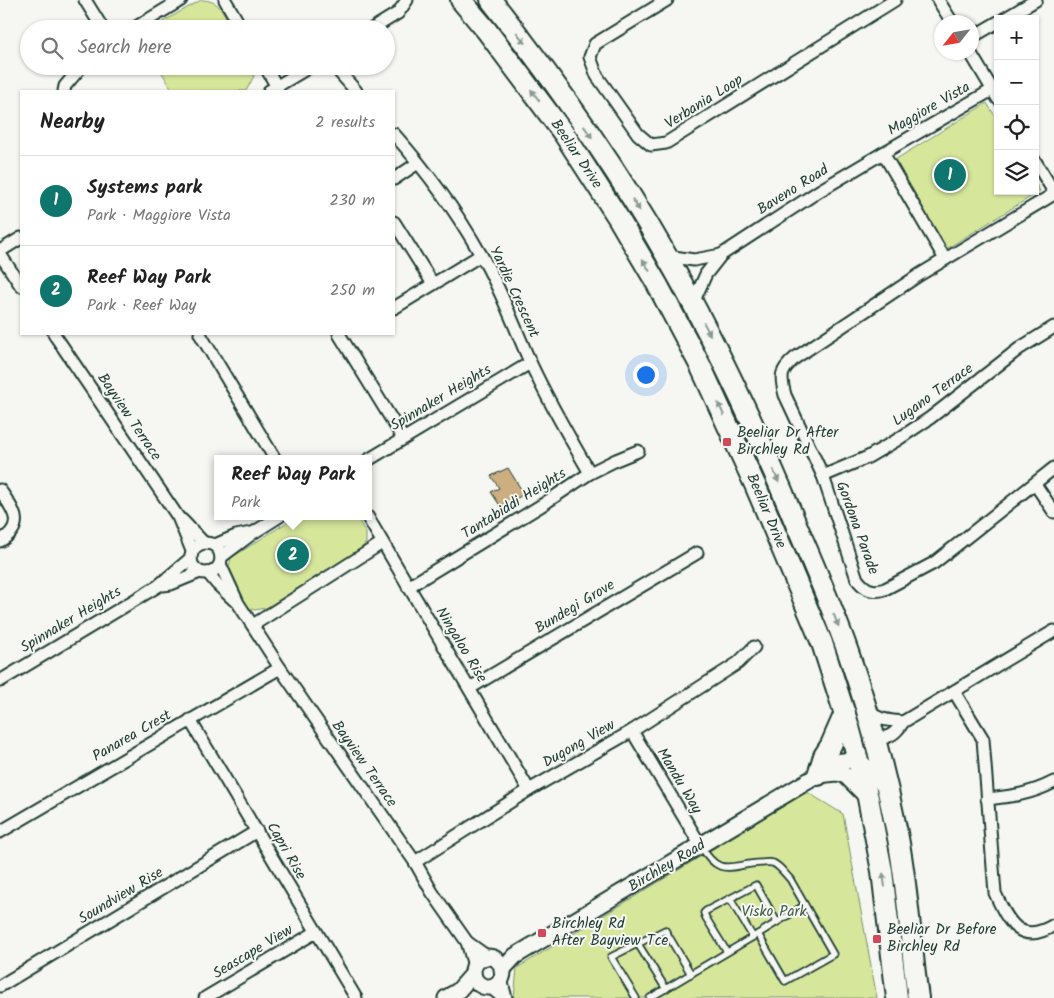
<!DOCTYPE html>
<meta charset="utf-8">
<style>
:root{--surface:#fff;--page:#f2f2f2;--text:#222;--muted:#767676;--line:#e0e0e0;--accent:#0f766e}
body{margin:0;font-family:Kalam,sans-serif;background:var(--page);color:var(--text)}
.controls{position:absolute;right:15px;top:15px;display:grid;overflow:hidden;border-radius:0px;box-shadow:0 1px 4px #0004}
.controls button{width:45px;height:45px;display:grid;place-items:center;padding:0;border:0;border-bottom:1px solid var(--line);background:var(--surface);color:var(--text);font:25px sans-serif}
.compass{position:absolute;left:934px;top:15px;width:45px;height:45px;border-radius:50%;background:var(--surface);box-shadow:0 1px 4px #0004;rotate:239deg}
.you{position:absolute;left:645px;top:374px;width:18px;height:18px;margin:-12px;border:4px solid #fff;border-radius:50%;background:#1a73e8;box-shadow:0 0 0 8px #1a73e833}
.badge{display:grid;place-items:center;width:32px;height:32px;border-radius:50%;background:var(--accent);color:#fff;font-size:16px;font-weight:700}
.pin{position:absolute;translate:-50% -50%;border:2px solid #fff;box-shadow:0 1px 5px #0006}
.popup{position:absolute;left:214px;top:455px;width:158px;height:65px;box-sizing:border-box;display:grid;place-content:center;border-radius:0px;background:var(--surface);filter:drop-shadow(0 1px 4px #0005);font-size:16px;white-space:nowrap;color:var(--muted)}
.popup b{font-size:19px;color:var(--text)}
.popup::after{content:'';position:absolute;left:50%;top:100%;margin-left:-10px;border:10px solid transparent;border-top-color:var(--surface)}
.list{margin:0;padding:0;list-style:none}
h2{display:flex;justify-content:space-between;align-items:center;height:65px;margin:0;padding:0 20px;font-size:21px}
h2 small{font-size:16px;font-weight:400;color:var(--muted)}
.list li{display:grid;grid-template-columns:32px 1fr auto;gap:15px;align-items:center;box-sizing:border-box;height:90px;padding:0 20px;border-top:1px solid var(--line)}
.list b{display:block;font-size:19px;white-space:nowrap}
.list p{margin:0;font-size:16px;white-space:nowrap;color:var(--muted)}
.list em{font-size:16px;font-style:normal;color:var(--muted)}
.icon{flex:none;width:28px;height:28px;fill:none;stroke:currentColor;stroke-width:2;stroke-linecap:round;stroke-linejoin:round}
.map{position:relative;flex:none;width:1054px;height:998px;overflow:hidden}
.search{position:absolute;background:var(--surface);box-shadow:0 1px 4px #0004;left:20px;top:20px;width:375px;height:55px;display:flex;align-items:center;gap:12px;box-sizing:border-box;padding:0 18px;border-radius:28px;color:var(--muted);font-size:19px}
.panel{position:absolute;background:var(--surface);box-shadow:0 1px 4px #0004;left:20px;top:90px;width:375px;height:245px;border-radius:0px}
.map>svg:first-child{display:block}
</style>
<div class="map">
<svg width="1054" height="998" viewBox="0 0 1054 998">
<rect width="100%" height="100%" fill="#f6f6f2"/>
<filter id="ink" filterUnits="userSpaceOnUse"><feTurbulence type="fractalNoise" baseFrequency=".02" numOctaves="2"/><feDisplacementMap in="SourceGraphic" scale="10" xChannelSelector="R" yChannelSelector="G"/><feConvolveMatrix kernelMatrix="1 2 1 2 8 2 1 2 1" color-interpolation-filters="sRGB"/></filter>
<g filter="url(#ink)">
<g fill="#d6e79b" stroke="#7a9268">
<path d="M201 0C221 0 223 13 232 29H150Z"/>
<path d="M158 66H253L254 76 246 91H173Z"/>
<path d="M987 103 998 121V191H1035V183L1040 191 946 249 893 161Z"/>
<path d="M297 516H356L366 533V543L359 551 266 608 255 610 248 608 227 574 231 558Z"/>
<path d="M807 792 843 814 877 998H514L517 968Z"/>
</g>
<path fill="#ccae80" stroke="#1f3d34" d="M508 468 524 494 516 499 515 497 511 499 512 500 501 507 491 492 499 488 491 476Z"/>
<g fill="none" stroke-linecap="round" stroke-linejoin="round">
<defs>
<g id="lane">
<path d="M701 846C720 879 731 864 761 863 764 863 769 862 773 863 780 866 785 874 790 879L833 954 785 981 758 934 805 905"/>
<path d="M730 899 753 937"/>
<path d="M638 944 666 989"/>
<path d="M727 952 706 918 704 913 706 911 756 885 777 922"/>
<path d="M636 998 611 957 665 930 691 974"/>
<path d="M650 998 758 934"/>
</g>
<g id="street">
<path d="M85 0 103 29"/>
<path d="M225 0 242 29"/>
<path d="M667 0 595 44 590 57 597 76 638 134 651 145 666 143 895 0"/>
<path d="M938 0 952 22"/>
<path d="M1004 19 1036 0"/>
<path d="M133 29 181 0"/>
<path d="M372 29 398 13 407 0"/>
<path d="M972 37 998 22"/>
<path d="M970 52 998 99"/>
<path d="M265 66 277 87"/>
<path d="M334 66 356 91"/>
<path d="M64 91 65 86 82 66"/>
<path d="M269 91 311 66"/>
<path d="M394 134C425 169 458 214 481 255 501 289 514 326 530 362 548 401 569 437 590 473"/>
<path d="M1035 161 1054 192"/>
<path d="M394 179 418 163"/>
<path d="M1054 194 919 275 795 358C780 371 780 376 785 395L823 476 857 579C865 590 873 593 885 589L934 563 1054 468"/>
<path d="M394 222 433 284"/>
<path d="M0 251 21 238"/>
<path d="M0 254 21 286"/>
<path d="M667 256 694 260 721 255"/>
<path d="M945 259 883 153 992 90"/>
<path d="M693 303 706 274 721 255 819 191 883 153"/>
<path d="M394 308 481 255"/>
<path d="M54 334 178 517 192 551"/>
<path d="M200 334 275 459"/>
<path d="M339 334 403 438"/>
<path d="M368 460 530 363"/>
<path d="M823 476 868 457 897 440 930 418 1020 348 1054 327"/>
<path d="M1035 484 1054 512"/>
<path d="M0 490C13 510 27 525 0 541"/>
<path d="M367 516 529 790"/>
<path d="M182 520 204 543"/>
<circle cx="206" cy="558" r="15"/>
<path d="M215 545 236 536 251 533"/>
<path d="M221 557 253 533 280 516"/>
<path d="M220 564 238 603 280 668 415 862 432 892 467 942 474 966"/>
<path d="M208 573 217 584 234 600"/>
<path d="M163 585 171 584 200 572"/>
<path d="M408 587 542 505 590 473 616 460 638 451"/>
<path d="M253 625 382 543"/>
<path d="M0 681 158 586 191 558"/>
<path d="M470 688 697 553"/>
<path d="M955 693 983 739 995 893C1008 922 1020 946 1054 925"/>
<path d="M868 711C880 721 889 720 903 722"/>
<path d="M190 720 356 998"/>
<path d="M632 731 701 846"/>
<path d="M871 736C886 741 895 735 903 722L1054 631"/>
<path d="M987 799C1013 796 1031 794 1054 782"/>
<path d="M0 832 280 668"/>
<path d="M415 862 529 790 632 731 738 663 754 647"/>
<path d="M467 942 488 957"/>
<path d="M501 979 506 998"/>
<path d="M0 986 257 831"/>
<path d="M490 987 503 998"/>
<path d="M205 998 316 932"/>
</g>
<g id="secondary">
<path d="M818 775 837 773 845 775 867 797"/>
<circle cx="488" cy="972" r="15"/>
<path d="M502 970 515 956 818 775C835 762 836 760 858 760L877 776 885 788"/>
<path d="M446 998 458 991 473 974"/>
</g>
<g id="highway">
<path d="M461 0 487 31 564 134 617 216 657 284 700 365 756 487 822 643 849 727 868 798 882 871 897 998"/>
<path d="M491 0C555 81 615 165 666 255 716 342 758 432 796 524 814 566 833 609 848 652 868 709 884 769 896 828 908 884 910 941 918 998"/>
<path d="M818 775 824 756 831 745 845 713"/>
</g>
</defs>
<use href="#lane" stroke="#1f3d34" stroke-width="9"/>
<use href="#street" stroke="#1f3d34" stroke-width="15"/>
<use href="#secondary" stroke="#1f3d34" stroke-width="19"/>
<use href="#highway" stroke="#1f3d34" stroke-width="24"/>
<use href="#lane" stroke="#f6f6f2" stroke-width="5.5"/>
<use href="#street" stroke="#f6f6f2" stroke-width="11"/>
<use href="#secondary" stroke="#f6f6f2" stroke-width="15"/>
<use href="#highway" stroke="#f6f6f2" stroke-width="20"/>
</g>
<defs><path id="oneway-solid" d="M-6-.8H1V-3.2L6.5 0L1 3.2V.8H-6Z" transform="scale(1.25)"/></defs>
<g fill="#8a9a93">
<use href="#oneway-solid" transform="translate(521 38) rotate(52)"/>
<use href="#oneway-solid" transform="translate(535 95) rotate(-127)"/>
<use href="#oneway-solid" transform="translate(588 132) rotate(55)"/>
<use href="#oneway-solid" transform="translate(636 205) rotate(58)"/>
<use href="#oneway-solid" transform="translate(646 265) rotate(-121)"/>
<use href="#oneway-solid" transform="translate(707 329) rotate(62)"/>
<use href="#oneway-solid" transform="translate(721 409) rotate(-115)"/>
<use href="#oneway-solid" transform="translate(776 476) rotate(67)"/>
<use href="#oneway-solid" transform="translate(836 620) rotate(68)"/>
<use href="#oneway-solid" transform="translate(884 880) rotate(-98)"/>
</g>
</g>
<g fill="#d1495b" stroke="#f6f6f2" stroke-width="2">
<rect x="722" y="437" width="10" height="10" rx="2.5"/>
<rect x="537" y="928" width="10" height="10" rx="2.5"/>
<rect x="872" y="934" width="10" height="10" rx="2.5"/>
</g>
<g text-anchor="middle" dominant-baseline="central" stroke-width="4" stroke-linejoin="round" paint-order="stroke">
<g font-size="15" fill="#1f3d34" stroke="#f6f6f2">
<text transform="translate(704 102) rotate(-32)">Verbania Loop</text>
<text transform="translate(929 109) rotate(-30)">Maggiore Vista</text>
<text transform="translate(576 154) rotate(56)">Beeliar Drive</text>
<text transform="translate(793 190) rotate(-32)">Baveno Road</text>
<text transform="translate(514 292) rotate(65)">Yardie Crescent</text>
<text transform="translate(933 395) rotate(-36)">Lugano Terrace</text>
<text transform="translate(441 398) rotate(-31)">Spinnaker Heights</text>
<text transform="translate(129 417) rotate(56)">Bayview Terrace</text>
<text transform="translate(514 504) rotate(-32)">Tantabiddi Heights</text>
<text transform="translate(766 511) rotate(67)">Beeliar Drive</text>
<text transform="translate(857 528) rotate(70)">Gordona Parade</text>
<text transform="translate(575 607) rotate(-31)">Bundegi Grove</text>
<text transform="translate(71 620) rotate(-31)">Spinnaker Heights</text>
<text transform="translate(461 645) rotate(59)">Ningaloo Rise</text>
<text transform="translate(132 736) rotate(-30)">Panarea Crest</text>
<text transform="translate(579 744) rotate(-30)">Dugong View</text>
<text transform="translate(364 764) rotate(55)">Bayview Terrace</text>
<text transform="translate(679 781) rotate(59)">Mandu Way</text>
<text transform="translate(286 851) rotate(60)">Capri Rise</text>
<text transform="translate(667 866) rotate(-31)">Birchley Road</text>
<text transform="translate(121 896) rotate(-31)">Soundview Rise</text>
<text transform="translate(253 952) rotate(-31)">Seascape View</text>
</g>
<g font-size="15" fill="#1f3d34" stroke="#f6f6f2" text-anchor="start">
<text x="737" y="433">Beeliar Dr After<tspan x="737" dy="17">Birchley Rd</tspan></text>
<text x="552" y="924">Birchley Rd<tspan x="552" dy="17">After Bayview Tce</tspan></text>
<text x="887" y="930">Beeliar Dr Before<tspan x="887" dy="17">Birchley Rd</tspan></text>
</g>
<g font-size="15" fill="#445f49" stroke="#f6f6f2">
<text x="774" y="912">Visko Park</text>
</g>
</g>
</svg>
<div class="controls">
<button>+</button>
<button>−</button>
<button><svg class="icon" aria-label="locate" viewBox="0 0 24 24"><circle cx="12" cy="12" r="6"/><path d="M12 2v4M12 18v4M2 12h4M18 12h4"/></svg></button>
<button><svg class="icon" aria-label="layers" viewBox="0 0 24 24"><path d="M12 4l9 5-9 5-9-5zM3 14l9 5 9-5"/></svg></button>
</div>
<svg class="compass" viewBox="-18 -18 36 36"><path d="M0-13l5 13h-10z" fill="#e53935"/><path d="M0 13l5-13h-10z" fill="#767676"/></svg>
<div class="you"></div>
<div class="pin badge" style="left:950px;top:175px">1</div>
<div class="pin badge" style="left:293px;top:555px">2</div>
<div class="popup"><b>Reef Way Park</b>Park</div>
<div class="search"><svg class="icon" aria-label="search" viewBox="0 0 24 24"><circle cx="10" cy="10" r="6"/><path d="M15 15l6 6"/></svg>Search here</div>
<section class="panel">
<h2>Nearby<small>2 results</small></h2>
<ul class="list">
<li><span class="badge">1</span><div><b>Systems park</b><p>Park · Maggiore Vista</p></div><em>230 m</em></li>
<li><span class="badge">2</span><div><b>Reef Way Park</b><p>Park · Reef Way</p></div><em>250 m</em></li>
</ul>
</section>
</div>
